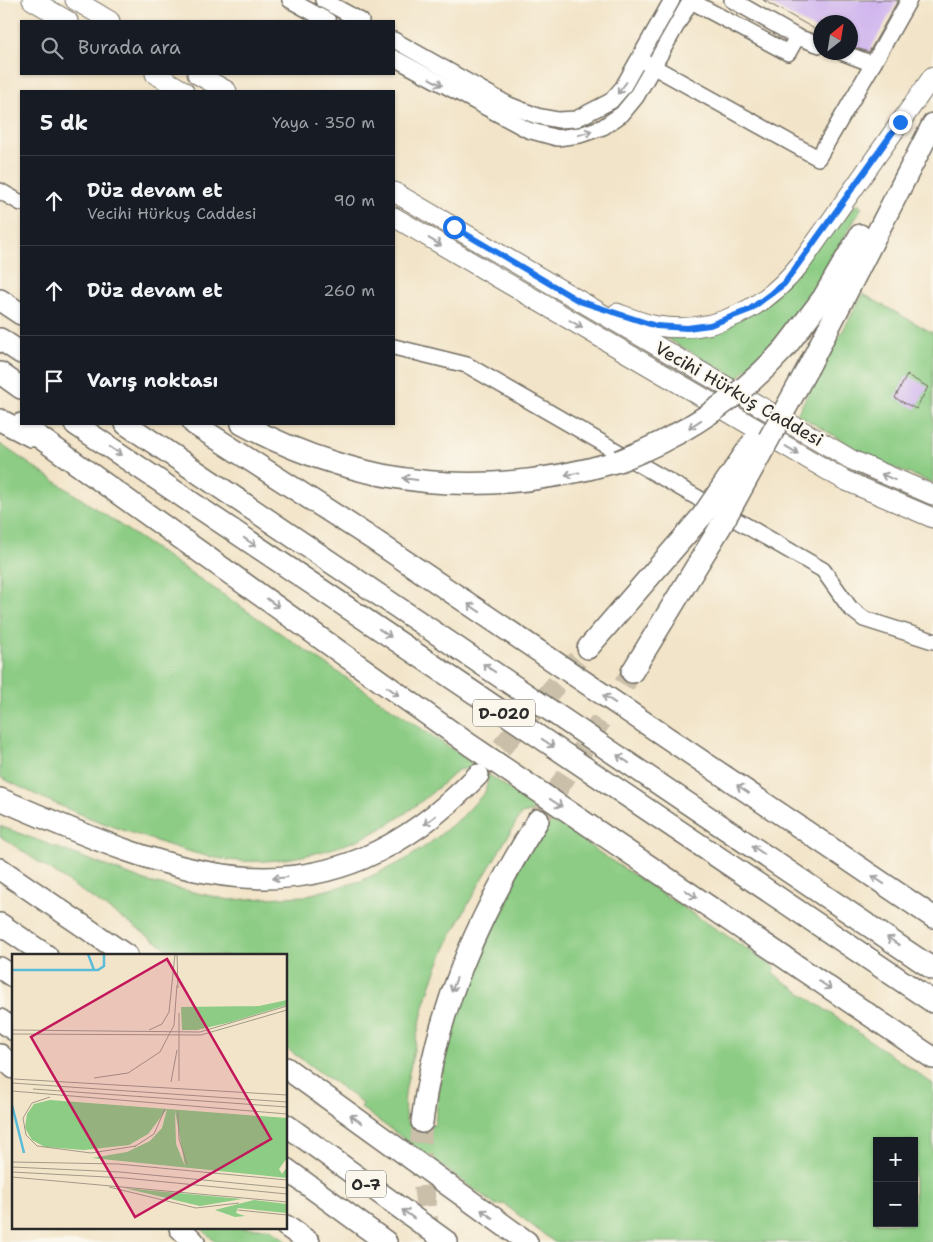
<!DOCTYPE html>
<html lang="tr">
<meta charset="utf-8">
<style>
:root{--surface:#171b24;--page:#20242c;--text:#f1f3f6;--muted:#9ea1a6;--line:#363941}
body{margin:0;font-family:"Shantell Sans",sans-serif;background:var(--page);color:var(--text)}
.controls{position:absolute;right:15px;bottom:15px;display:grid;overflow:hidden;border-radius:0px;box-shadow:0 1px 4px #0004}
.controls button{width:45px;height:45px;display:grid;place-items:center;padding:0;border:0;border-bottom:1px solid var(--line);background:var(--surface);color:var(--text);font:25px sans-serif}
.compass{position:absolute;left:813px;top:15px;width:45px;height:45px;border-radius:50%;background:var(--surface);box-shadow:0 1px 4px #0004;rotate:30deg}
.stop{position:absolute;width:15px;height:15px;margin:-11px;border:4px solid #1a73e8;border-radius:50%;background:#fff}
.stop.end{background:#1a73e8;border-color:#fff;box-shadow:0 1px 5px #0008}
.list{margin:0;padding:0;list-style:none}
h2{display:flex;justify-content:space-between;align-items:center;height:65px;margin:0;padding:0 20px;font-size:21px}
h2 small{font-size:16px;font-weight:400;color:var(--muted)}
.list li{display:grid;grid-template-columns:32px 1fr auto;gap:15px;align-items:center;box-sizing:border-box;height:90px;padding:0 20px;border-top:1px solid var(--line)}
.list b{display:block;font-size:19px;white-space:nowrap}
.list p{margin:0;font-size:16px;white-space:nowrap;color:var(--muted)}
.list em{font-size:16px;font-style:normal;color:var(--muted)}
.icon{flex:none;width:28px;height:28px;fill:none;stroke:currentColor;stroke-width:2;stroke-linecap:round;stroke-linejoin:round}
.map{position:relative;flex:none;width:933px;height:1242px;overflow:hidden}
.search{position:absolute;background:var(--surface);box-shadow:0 1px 4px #0004;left:20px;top:20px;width:375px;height:55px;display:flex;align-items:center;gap:12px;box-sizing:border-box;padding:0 18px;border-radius:0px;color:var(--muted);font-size:19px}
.panel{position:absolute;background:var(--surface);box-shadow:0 1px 4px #0004;left:20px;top:90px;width:375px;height:335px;border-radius:0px}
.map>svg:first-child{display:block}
</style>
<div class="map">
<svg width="933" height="1242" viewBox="0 0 933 1242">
<rect width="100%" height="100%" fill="#fbf7ec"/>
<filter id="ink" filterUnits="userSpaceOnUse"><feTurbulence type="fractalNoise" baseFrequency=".02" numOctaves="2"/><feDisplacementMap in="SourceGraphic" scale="10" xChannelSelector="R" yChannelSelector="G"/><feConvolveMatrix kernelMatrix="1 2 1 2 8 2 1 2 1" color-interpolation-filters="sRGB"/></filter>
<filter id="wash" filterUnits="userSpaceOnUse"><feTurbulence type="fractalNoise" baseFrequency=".0096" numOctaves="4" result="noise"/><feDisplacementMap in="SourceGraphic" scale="20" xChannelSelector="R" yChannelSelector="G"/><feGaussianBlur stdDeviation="1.12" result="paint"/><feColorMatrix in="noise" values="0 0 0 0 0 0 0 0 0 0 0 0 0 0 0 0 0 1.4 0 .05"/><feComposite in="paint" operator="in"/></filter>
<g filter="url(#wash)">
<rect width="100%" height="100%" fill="#f2e4c8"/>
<g fill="#8ccc84" stroke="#5c7c58" fill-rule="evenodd">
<path d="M857 204 862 207 809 299 787 328 738 378 662 336 726 327 828 234Z"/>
<path d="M863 294 933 333V483L879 462 797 414Z"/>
<path d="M0 444 471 762 603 855 776 968 772 973 933 1084V1242H554L504 1204 496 1205 361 1108 363 1103 286 1048V956H178L0 836V826L148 882 229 900 304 896 361 881 405 860 430 843 462 817 485 792 488 780 469 768 458 770C427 798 391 828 352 842 314 856 268 865 228 860 200 856 174 847 147 838 96 822 48 802 0 777ZM531 812 543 821C522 863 495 908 478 951 456 1007 440 1065 435 1125L408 1124C400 1104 407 1084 411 1064 416 1038 422 1012 430 987 451 925 489 870 521 814ZM877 1141H914V1223H877Z"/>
<path d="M201 1228H269L288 1242H215Z"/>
</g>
<g id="blocks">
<g fill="#cfb4ee">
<path d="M763 0H898L869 52 850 46V22H820V32Z"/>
<path d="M907 375 928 387 916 409 895 398Z"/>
</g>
</g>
</g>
<g filter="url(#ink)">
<use href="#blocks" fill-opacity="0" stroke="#716c62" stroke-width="1"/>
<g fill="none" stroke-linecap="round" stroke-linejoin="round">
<g stroke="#cabfa9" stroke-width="21" stroke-dasharray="21 11" stroke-linecap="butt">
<path d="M480 772 588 648"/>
<path d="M538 820 632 672"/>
<path d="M422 1122 420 1153 430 1242"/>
</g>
<defs>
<g id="minor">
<path d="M290 0 328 21"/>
<path d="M323 0 361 21"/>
<path d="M732 0 797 37 820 45"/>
<path d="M691 1 788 53 797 37"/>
<path d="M394 40 509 105 537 116 558 120 576 119 611 101 623 87 672 0"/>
<path d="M394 58 528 130 557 138 580 135 603 127 622 114 636 97 691 0"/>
<path d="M645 62 818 158 873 64 841 52"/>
<path d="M873 64 909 0"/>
<path d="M0 191 21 203"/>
<path d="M394 347 467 365 823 570 850 608 864 619 933 641"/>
</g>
<g id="major">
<path d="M32 0 68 21"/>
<path d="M75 0 110 21"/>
<path d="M155 74 184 91"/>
<path d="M197 74 227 91"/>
<path d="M394 192 852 460 933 495"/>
<path d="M394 217 844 480 933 518"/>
<path d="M617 313C630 318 644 324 657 326 715 335 766 308 801 263L933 76"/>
</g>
<g id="highway">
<path d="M0 300 21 314"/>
<path d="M0 339 21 353"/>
<path d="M785 348 823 298 860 235"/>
<path d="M809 366 933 124"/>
<path d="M0 373 21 388"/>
<path d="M0 420 31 436"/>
<path d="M21 424 470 745 933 1058"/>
<path d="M75 424 933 1002"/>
<path d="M126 424 933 969"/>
<path d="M194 424 374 540 933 917"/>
<path d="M242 424C364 489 486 500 619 461"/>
<path d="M588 648 703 515"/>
<path d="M632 672 721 526"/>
<path d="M0 799C180 877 321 938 478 775"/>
<path d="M0 869 127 956"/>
<path d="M0 924 47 956"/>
<path d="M0 968 14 977"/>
<path d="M0 1020 14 1030"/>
<path d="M0 1055 14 1068"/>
<path d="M286 1068 527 1242"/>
<path d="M422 1122C435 1011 479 914 538 820"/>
<path d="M286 1125 447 1242"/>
<path d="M286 1169 386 1242"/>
<path d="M286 1226 309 1242"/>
<path d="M180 1228 194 1242"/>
</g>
</defs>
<use href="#minor" stroke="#716c62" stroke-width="18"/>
<use href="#major" stroke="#716c62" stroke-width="21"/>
<use href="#highway" stroke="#716c62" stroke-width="24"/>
<use href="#minor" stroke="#fff" stroke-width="15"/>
<use href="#major" stroke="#fff" stroke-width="19"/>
<use href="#highway" stroke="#fff" stroke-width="21"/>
<defs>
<g id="highway-bridge">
<path d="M619 461C683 436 739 399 785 348"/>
<path d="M703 515 753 442"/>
<path d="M721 526 809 366"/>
</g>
</defs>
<use href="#highway-bridge" stroke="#716c62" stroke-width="24" stroke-linecap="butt"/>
<use href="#highway-bridge" stroke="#fff" stroke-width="21"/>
</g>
<defs><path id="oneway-shaft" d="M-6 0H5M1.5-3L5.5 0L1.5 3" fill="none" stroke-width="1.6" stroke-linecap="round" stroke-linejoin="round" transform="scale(1.25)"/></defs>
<g stroke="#a0a0a0">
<use href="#oneway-shaft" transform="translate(436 82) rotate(29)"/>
<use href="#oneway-shaft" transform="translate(622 88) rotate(127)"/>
<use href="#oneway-shaft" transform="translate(585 133) rotate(-17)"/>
<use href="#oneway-shaft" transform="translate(435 242) rotate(31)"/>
<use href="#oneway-shaft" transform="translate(576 324) rotate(30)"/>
<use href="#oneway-shaft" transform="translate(695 424) rotate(147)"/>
<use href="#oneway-shaft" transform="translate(792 450) rotate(31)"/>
<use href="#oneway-shaft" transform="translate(116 451) rotate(34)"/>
<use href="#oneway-shaft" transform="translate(572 474) rotate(168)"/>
<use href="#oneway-shaft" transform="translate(888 477) rotate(-156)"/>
<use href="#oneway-shaft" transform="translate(410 479) rotate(-173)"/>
<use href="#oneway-shaft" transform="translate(250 542) rotate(34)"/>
<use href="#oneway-shaft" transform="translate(273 603) rotate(36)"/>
<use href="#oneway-shaft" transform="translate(474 608) rotate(-146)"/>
<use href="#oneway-shaft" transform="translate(385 633) rotate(34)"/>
<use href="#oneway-shaft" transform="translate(489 668) rotate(-146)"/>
<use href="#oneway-shaft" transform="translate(393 691) rotate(35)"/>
<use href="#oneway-shaft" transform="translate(609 699) rotate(-146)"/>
<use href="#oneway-shaft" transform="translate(548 743) rotate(34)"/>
<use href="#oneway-shaft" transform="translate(623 759) rotate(-146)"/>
<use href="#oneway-shaft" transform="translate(743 789) rotate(-146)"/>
<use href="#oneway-shaft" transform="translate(556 803) rotate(34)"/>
<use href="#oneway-shaft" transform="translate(430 820) rotate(143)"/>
<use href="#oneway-shaft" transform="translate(758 850) rotate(-146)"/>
<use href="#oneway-shaft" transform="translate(280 878) rotate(175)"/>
<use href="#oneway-shaft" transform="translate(878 880) rotate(-146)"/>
<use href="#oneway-shaft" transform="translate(691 894) rotate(34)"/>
<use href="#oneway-shaft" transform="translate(893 941) rotate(-146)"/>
<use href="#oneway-shaft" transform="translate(454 985) rotate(110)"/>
<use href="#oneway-shaft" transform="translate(825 985) rotate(34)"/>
<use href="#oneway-shaft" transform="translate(356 1119) rotate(-144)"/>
<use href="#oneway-shaft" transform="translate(408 1214) rotate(-144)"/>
<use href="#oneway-shaft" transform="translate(487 1214) rotate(-144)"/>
</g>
</g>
<g fill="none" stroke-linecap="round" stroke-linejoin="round" filter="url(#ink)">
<path stroke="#1a73e8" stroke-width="6" d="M454 227 579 301 656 326 687 328 710 325 749 310 784 284 900 122"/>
</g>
<g text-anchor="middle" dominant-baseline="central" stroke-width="4.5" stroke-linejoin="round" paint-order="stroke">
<g fill="#fbf7ec" stroke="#696865" stroke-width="1">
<rect x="473" y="699.5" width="62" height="27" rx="4"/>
<rect x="346" y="1170.5" width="40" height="27" rx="4"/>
</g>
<g font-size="16" font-weight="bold" fill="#2b2b2b">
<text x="504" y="713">D-020</text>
<text x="366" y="1184">O-7</text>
</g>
<g font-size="18" fill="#2b2b2b" stroke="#fbf7ec">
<text transform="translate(739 394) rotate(30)">Vecihi Hürkuş Caddesi</text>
</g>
</g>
<g transform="translate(12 954)">
<rect width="275" height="275" fill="#f2e4c8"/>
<path d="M275 46V51L219 68 185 76H170L169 53 247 52ZM38 146 275 164V204L267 215 270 220 275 213V224L80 204 115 198 138 187 150 174 155 155 136 180 117 191 72 196 33 193 20 186 13 174 15 160 22 150ZM163 157 173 212 164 190ZM112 234 230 245 188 252ZM242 246 275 250V259L226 254 224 259 233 262 223 263 203 256Z" fill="#8ccc84" fill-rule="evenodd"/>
<path fill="none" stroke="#5abcd8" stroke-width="2.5" d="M76 0 82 16M0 16H86L92 12V0M0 151 12 199"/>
<path fill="none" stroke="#a29a89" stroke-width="1" d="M165 0 166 34M167 59V127M0 76 188 78 275 52M137 76 150 70 157 58 163 0M0 80 189 81 275 56M82 124 116 119 148 98 162 71 165 31M2 125 275 141M159 128 165 96M0 129 275 148M21 135 275 153M0 137 275 160M38 143 20 149 11 164 14 181 25 192 79 199 124 192M166 157 167 185 175 210M122 193 142 180 153 155M0 208 106 210 275 226M0 213 108 218 275 234M0 218 113 224 275 240M0 223 275 248M97 233 184 254 227 249M226 256 275 261"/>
<path fill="#c2185b" fill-opacity="0.15" stroke="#c2185b" stroke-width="2.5" d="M155 5 259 185 123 263 19 83Z"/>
<rect width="275" height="275" fill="none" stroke="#2b2b2b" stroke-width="2.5"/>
</g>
</svg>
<div class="controls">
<button>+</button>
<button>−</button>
</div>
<svg class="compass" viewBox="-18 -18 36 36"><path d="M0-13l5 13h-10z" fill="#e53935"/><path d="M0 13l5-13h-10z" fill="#9ea1a6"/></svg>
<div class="stop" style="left:454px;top:227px"></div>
<div class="stop end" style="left:900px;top:122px"></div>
<div class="search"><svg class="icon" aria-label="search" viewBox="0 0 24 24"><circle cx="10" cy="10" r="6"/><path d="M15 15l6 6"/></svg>Burada ara</div>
<section class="panel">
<h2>5 dk<small>Yaya · 350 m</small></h2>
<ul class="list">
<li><svg class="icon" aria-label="ahead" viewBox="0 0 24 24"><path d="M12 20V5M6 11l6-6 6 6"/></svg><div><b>Düz devam et</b><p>Vecihi Hürkuş Caddesi</p></div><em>90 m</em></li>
<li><svg class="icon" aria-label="ahead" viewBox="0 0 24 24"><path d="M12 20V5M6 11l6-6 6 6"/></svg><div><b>Düz devam et</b></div><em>260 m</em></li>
<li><svg class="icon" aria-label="arrive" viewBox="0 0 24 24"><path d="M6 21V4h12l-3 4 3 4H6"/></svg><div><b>Varış noktası</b></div></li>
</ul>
</section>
</div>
